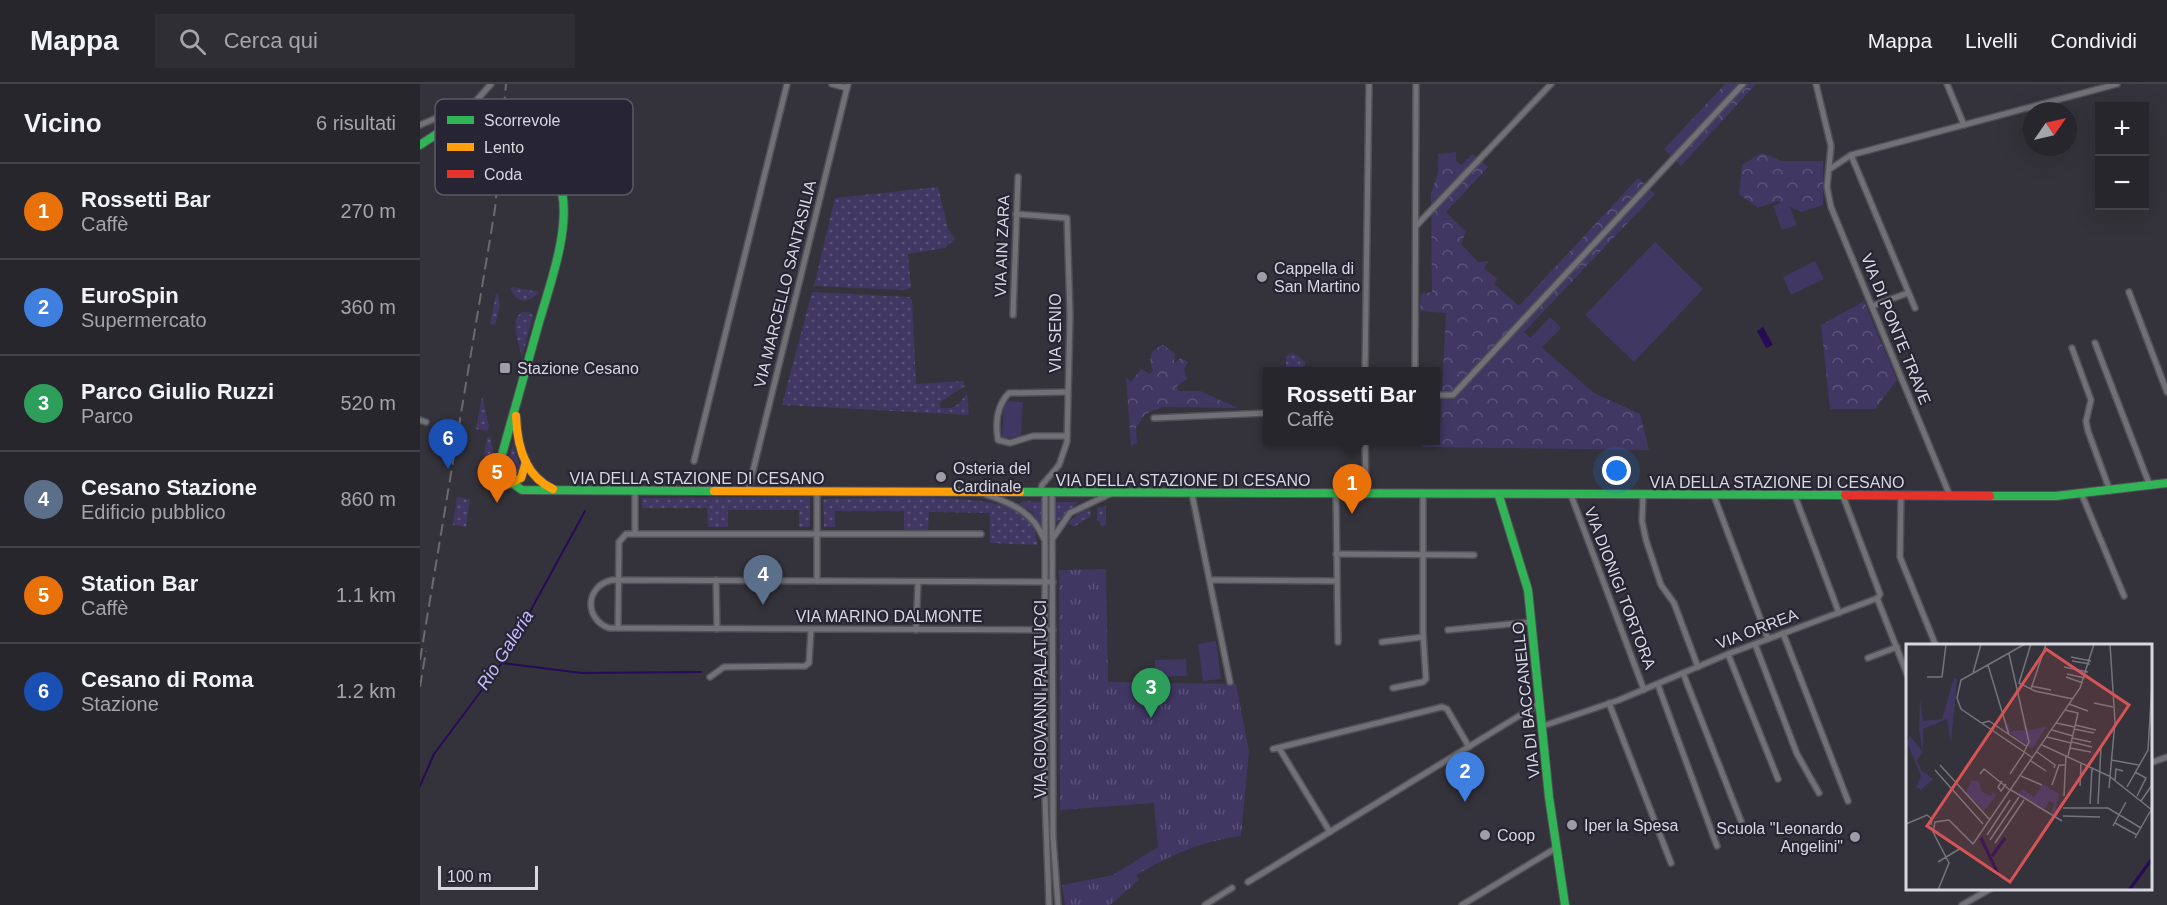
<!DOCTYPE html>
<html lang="it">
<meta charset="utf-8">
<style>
:root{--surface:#27262c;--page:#2f2e34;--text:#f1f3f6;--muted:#a4a5a9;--line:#434348;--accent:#95b2f1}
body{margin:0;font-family:Arial,sans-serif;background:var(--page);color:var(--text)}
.controls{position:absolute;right:18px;top:18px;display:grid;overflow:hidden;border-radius:0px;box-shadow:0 6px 24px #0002}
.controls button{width:54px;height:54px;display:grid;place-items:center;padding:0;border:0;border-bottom:2px solid var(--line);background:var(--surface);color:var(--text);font:30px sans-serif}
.compass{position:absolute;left:1603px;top:18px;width:54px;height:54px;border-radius:50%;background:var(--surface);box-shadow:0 6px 24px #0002;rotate:56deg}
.scale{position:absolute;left:18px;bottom:15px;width:100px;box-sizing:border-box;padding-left:6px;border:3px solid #d7d7e0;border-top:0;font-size:16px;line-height:21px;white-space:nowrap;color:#d7d7e0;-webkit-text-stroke:4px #272534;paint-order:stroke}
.you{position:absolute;left:1197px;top:387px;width:21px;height:21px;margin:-15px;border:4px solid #fff;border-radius:50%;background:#1a73e8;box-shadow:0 0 0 9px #1a73e833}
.badge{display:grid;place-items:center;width:39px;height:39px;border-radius:50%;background:var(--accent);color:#fff;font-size:20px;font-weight:700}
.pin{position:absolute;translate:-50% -50px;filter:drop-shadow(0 2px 3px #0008)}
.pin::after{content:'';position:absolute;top:32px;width:21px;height:18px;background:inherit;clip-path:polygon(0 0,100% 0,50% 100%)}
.popup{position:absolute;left:843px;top:283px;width:177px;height:78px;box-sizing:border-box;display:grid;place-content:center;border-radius:0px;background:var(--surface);filter:drop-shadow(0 2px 4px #0005);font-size:20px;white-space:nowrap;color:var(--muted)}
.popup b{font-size:22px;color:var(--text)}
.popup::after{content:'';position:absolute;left:50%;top:100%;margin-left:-12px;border:12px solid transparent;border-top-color:var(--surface)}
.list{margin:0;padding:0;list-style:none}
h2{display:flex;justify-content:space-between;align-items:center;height:78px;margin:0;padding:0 24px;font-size:26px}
h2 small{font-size:20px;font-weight:400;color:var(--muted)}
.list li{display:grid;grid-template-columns:39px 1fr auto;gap:18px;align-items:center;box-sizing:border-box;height:96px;padding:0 24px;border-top:2px solid var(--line)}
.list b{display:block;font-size:22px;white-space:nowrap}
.list p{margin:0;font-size:20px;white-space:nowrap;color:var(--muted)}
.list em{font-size:20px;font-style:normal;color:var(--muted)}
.icon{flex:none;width:33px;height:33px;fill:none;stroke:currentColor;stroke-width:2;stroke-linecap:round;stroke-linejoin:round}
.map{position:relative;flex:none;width:1747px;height:821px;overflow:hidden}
header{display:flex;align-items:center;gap:36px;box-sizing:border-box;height:84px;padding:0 30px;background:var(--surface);border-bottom:2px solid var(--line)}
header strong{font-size:28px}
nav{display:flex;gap:33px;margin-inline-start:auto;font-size:21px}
.search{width:420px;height:54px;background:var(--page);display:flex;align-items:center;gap:15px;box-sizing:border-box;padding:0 21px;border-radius:0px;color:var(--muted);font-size:22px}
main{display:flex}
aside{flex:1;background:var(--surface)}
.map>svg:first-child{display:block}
</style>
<header>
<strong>Mappa</strong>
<div class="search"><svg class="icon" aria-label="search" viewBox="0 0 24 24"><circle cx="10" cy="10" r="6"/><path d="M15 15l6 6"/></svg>Cerca qui</div>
<nav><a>Mappa</a><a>Livelli</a><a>Condividi</a></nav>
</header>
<main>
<aside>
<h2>Vicino<small>6 risultati</small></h2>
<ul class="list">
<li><span class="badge" style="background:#e8710a">1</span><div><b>Rossetti Bar</b><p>Caffè</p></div><em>270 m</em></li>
<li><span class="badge" style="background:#3f7fe0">2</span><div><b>EuroSpin</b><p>Supermercato</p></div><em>360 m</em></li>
<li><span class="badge" style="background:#2e9e5b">3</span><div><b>Parco Giulio Ruzzi</b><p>Parco</p></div><em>520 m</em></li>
<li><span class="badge" style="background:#5c6f8a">4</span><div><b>Cesano Stazione</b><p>Edificio pubblico</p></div><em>860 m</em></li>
<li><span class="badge" style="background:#e8710a">5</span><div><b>Station Bar</b><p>Caffè</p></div><em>1.1 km</em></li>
<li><span class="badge" style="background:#1a4fb4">6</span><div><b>Cesano di Roma</b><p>Stazione</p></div><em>1.2 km</em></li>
</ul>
</aside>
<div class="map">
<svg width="1747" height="821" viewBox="0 0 1747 821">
<defs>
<pattern id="grass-dots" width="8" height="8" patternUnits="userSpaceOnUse" patternTransform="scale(1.5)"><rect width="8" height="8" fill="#403863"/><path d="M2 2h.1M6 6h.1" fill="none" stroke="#5b5479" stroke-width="1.8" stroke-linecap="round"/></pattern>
<pattern id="forest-crowns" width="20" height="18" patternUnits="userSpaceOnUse" patternTransform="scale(1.5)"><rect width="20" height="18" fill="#403863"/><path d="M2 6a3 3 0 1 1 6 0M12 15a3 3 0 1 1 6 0" fill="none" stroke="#5b5479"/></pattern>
<pattern id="park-tufts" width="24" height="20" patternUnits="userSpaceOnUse" patternTransform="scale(1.5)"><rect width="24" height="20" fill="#403863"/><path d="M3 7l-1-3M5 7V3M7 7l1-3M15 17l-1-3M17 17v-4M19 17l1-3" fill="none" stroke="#5b5479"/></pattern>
</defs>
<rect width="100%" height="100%" fill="#34323a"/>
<g fill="url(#grass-dots)">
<path d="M518 103 528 145 535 155 525 164 488 170 491 204 485 206 394 202 415 114Z"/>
<path d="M93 203 119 208 113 214 104 217 96 214 90 205Z"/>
<path d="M392 208 489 213 492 216 496 300 543 297 545 302 519 319 521 324C535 326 539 320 547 309L549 331 362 321Z"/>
<path d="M76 209 78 210 80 222 75 241 70 240Z"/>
<path d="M102 228H109L113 232 102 273C99 260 89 236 102 228Z"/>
<path d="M873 269 885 277V282L869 287 866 286V272Z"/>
<path d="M62 312 69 342 67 347 56 345Z"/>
<path d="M70 352 75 375 73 377 66 376 64 371 67 354Z"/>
<path d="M93 361 102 388 93 395 86 391 85 385Z"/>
<path d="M37 413 50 415 46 443 33 441Z"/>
<path d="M390 413V443H379V426H308V443H288L287 424H222V414Z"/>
<path d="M403 415C447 415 569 407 601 429 613 437 615 448 618 461L570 459V429L509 428 508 446H484V427H415V443H404Z"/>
<path d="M602 417 623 418V439L620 440 612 428 600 420Z"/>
<path d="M634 418H658L635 440Z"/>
<path d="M686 422V441L683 442 677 436V424Z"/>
<path d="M670 425 671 432 654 443 648 439 659 429Z"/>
</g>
<g fill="url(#forest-crowns)">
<path d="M1305 0H1336L1261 82 1244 65Z"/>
<path d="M1036 68V77L1042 81 1052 70 1068 83 1026 128 1046 148 1041 160 1058 178 1069 177 1064 184 1077 195 1074 200 1099 222 1218 94 1235 110 1104 248 1174 309 1220 330 1229 366 1003 363 1002 357 1016 356V345L1020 344 1026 229 1000 227 1001 210 1012 208 1011 109 1018 89V70Z"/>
<path d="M1342 69 1362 77H1403V121L1381 128 1358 117 1338 124 1319 110 1322 81Z"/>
<path d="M1444 217 1477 296 1455 325H1410L1401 241Z"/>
<path d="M743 261 755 269 754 279 761 274 768 278 764 285 767 295 757 302 758 307H780L818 324 742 323 725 330 716 344 717 359 711 362 706 294 711 298 721 285 730 290 733 287C728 274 730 266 743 261Z"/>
</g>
<path fill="url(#park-tufts)" d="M686 485 688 598 816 600 829 668 821 752C779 758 753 770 716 791L719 796 690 821H645L642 801 693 791 738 763 734 719 640 726 639 486Z"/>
<g fill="#403863">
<path d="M1367 116 1377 141 1362 146 1353 122Z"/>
<path d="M1235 158 1283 205 1214 278 1165 231Z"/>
<path d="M1395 177 1404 195 1371 211 1363 193Z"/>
<path d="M1130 233 1141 244 1121 264 1110 254Z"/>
<path d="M584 317 603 318 601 354 582 353Z"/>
<path d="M796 557 801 595 783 597 778 560Z"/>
<path d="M766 575 767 592 735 593V576Z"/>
</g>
<path fill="#270b57" d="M1343 243 1353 261 1346 264 1337 247Z"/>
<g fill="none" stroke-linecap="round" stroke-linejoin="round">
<g stroke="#270b57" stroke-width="2">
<path d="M82 579 162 589 281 588"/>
<path d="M0 702 14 670 82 579 165 427"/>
</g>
<defs>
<g id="street">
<path d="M412 0 427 4"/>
<path d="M1396 0 1411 62 1407 103 1411 123 1530 412"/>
<path d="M1527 0 1544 41"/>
<path d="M0 41 56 17 71 0"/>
<path d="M1431 71 1495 224"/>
<path d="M1410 85 1431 71 1697 0"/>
<path d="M596 130 647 134 650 231 647 358 639 381 622 401 620 409"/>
<path d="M996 142 1131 0"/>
<path d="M1709 208 1747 308"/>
<path d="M1452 222 1488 209"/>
<path d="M593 231 598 93"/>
<path d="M1675 259 1730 402"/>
<path d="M1652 264 1671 316 1666 337 1668 347 1690 407"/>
<path d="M945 288 949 0"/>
<path d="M995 288 996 0"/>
<path d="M1016 311H1033L1323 0"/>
<path d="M734 334 848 329"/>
<path d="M0 336 6 338"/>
<path d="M647 352H613L590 359 578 356C575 338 577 321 589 309L648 308"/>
<path d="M945 356 946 411"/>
<path d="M274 377 367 0"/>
<path d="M328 407 428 0"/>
<path d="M562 409C590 419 612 426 624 455"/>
<path d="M625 409V714L629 821"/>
<path d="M632 409 633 753 638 821"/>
<path d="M772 410 810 598"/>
<path d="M916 411 918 558"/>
<path d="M1151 411 1224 606"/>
<path d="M1662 411 1704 512"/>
<path d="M1223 412 1222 437 1226 456 1241 501 1254 519 1278 583"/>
<path d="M1294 412 1348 555"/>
<path d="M1375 412 1419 529"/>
<path d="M1481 412 1480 473 1516 562"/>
<path d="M215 450V406"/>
<path d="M633 454 650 429 690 410"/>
<path d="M916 470 1054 471"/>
<path d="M296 496 297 545"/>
<path d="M791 496 916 497"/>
<path d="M397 497V408"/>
<path d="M633 498 192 496C165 502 164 535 189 544L633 546"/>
<path d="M1457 514 1487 590"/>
<path d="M198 544 199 458 206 450H561"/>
<path d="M496 546 498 498"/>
<path d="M1028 546 1111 538"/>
<path d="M1363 549 1428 717"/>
<path d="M962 558 1003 553"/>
<path d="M1335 560 1377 670 1399 709"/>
<path d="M1308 570 1358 695"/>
<path d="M1448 574 1477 563"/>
<path d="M1263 589 1321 737"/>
<path d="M290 593 304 583 385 582 389 579 391 546"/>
<path d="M1238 601 1297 762"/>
<path d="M973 604 1003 598 1006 595 1003 549V411"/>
<path d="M1189 619 1251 779"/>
<path d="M1123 642 1199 616 1308 570 1458 514 1460 510 1423 412"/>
<path d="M859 664 910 748"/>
<path d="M853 665 1022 623 1027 625 1049 663"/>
<path d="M1730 679 1747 673"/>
<path d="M828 798 1120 619"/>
<path d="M785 821 812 804"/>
<path d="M1042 821 1136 764"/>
<path d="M1542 821 1572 804"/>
</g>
<g id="fast">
<path d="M102 49C121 63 137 83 142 108 150 148 129 203 118 242 106 286 93 330 81 374L85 394 102 406 294 407"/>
<path d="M0 61 29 42 66 37"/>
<path d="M600 408 1425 411"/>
<path d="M1079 412 1108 506 1129 713 1145 821"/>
<path d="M1570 412H1636L1747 399"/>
</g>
<g id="slow">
<path d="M96 332C97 361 104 392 133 405"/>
<path d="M89 400 101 394 106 378"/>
<path d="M294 407 600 408"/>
</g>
<path id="jam" d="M1425 411 1570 412"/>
</defs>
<use href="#street" stroke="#515057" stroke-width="8"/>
<use href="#fast" stroke="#515057" stroke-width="10"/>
<use href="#slow" stroke="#515057" stroke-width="10"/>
<use href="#jam" stroke="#515057" stroke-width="10"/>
<use href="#street" stroke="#707076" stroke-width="5"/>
<use href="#fast" stroke="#30b455" stroke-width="8"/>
<use href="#slow" stroke="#ff9f0a" stroke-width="8"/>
<use href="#jam" stroke="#e5322d" stroke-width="8"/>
<g stroke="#6b6a70" stroke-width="2" stroke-dasharray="12 6" stroke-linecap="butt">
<path d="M0 576 75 125 86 0"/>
<path d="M0 603 6 567"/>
</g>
<defs>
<path id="fast-bridge" d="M66 37 102 49"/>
</defs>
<use href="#fast-bridge" stroke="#515057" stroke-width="10" stroke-linecap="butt"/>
<use href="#fast-bridge" stroke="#30b455" stroke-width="8"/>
</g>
<g fill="#9e9da6" stroke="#272534" stroke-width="2">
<circle cx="842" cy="193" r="6"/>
<rect x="79" y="278" width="12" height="12" rx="3"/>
<circle cx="521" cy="393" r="6"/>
<circle cx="1152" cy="741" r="6"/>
<circle cx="1065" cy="751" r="6"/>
<circle cx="1435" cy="753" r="6"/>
</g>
<g text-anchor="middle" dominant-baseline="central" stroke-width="4.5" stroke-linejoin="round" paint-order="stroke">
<g font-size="16" fill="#d7d7e0" stroke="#272534">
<text transform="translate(582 162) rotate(-88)">VIA AIN ZARA</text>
<text transform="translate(365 200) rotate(-76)">VIA MARCELLO SANTASILIA</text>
<text transform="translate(1476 245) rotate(68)">VIA DI PONTE TRAVE</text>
<text transform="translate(635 249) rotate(-90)">VIA SENIO</text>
<text x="277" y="394">VIA DELLA STAZIONE DI CESANO</text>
<text x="763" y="396">VIA DELLA STAZIONE DI CESANO</text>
<text x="1357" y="398">VIA DELLA STAZIONE DI CESANO</text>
<text transform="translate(1200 504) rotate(69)">VIA DIONIGI TORTORA</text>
<text x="469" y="532">VIA MARINO DALMONTE</text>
<text transform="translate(1337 545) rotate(-21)">VIA ORREA</text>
<text transform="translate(620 615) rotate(-90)">VIA GIOVANNI PALATUCCI</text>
<text transform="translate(1106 616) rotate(-96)">VIA DI BACCANELLO</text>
</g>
<g font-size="16" fill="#d7d7e0" stroke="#272534" text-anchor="start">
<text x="854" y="184">Cappella di<tspan x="854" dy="18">San Martino</tspan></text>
<text x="97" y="284">Stazione Cesano</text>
<text x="533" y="384">Osteria del<tspan x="533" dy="18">Cardinale</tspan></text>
<text x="1164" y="741">Iper la Spesa</text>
<text x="1423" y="744" text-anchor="end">Scuola "Leonardo<tspan x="1423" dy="18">Angelini"</tspan></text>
<text x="1077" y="751">Coop</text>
</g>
<g font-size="18" font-style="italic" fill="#c3bafe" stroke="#272534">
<text transform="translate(85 566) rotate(-58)">Rio Galeria</text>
</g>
</g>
<g transform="translate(1486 560)">
<rect width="246" height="246" fill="#34323a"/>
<path d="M48 34 51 35 45 100 41 75 17 85V107L13 86 14 55 17 77 36 75ZM66 136 73 138 75 147 85 152 88 147V151L92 149 78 167 60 148Z" fill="#403863"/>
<path d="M116 64 121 87 141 82 126 105 97 84 102 79 104 87 118 86ZM4 92 17 108 11 116 15 126 27 135 15 146 10 143 15 132 1 98Z" fill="#403863"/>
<path d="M137 140 153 150 150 163 153 175 145 171 148 159 143 157 138 167 113 150 116 145 128 153Z" fill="#403863"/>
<path fill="none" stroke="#270b57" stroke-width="3" d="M75 194 93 232M86 212 99 194M223 246 246 215"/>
<path fill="none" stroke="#75747c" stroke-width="1.5" d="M119 0 55 36 51 54 55 65 127 114M125 0 113 39 129 47 167 55M103 10 123 98 118 108M165 13 185 17M166 17 184 20M82 21 103 91M158 23 182 28M67 29 75 0M161 30 179 34M21 33H36L40 0M160 33 177 39M125 42 145 46M125 45 140 0M188 59 207 63M163 60 182 67M159 66 172 69 162 112M76 79 83 77 120 102M150 79 169 83M169 81 190 86M168 85 188 89M146 86 167 92M141 93 165 99M166 94 185 98M166 98 186 103M136 101 203 132 246 166M164 104 185 108M131 108 149 121 148 124M205 116 233 121M125 117 140 127M34 121 84 176M29 126 77 180M229 128 240 134 231 152M74 130 78 125 104 146M104 130 118 109M115 132 136 141M209 136 210 125 217 127M96 137 92 143 95 147 100 140M146 141 153 121H159M174 142 175 119M221 143 242 106 246 40M203 144 209 78 204 0M105 146 156 177M158 152 160 111M235 157 246 141M184 160 186 124M192 160 195 103M157 164H202L235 184M157 172 194 173M209 179 231 191M0 180 21 171 26 175 25 181M207 182 220 158M81 191 104 156M229 194 245 166M84 196 113 153M89 199 118 156M67 200 174 44 188 0M32 218 55 204M32 246 43 219 27 188 29 178 43 176 67 200"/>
<path fill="#d65456" fill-opacity="0.15" stroke="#d65456" stroke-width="3" d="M140 5 223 61 104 238 21 182Z"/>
<rect width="246" height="246" fill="none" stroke="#d7d7e0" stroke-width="3"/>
</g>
<rect x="15" y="15" width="198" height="96" rx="9" fill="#272534" stroke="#5c5a68" stroke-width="1.5"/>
<rect x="27" y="32" width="27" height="8" fill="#30b455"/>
<rect x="27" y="59" width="27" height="8" fill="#ff9f0a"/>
<rect x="27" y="86" width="27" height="8" fill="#e5322d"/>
<g font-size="16" fill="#d7d7e0">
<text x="64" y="42">Scorrevole</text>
<text x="64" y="69">Lento</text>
<text x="64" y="96">Coda</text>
</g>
</svg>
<div class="controls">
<button>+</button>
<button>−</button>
</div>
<svg class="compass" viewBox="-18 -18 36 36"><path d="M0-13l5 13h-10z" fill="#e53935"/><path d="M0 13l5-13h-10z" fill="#a4a5a9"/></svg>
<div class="scale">100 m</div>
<div class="you"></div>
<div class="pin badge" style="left:932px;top:430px;background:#e8710a">1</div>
<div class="popup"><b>Rossetti Bar</b>Caffè</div>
<div class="pin badge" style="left:1045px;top:718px;background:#3f7fe0">2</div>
<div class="pin badge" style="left:731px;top:634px;background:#2e9e5b">3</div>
<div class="pin badge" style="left:343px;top:521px;background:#5c6f8a">4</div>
<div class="pin badge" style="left:77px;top:419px;background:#e8710a">5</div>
<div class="pin badge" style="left:28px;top:385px;background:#1a4fb4">6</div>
</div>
</main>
